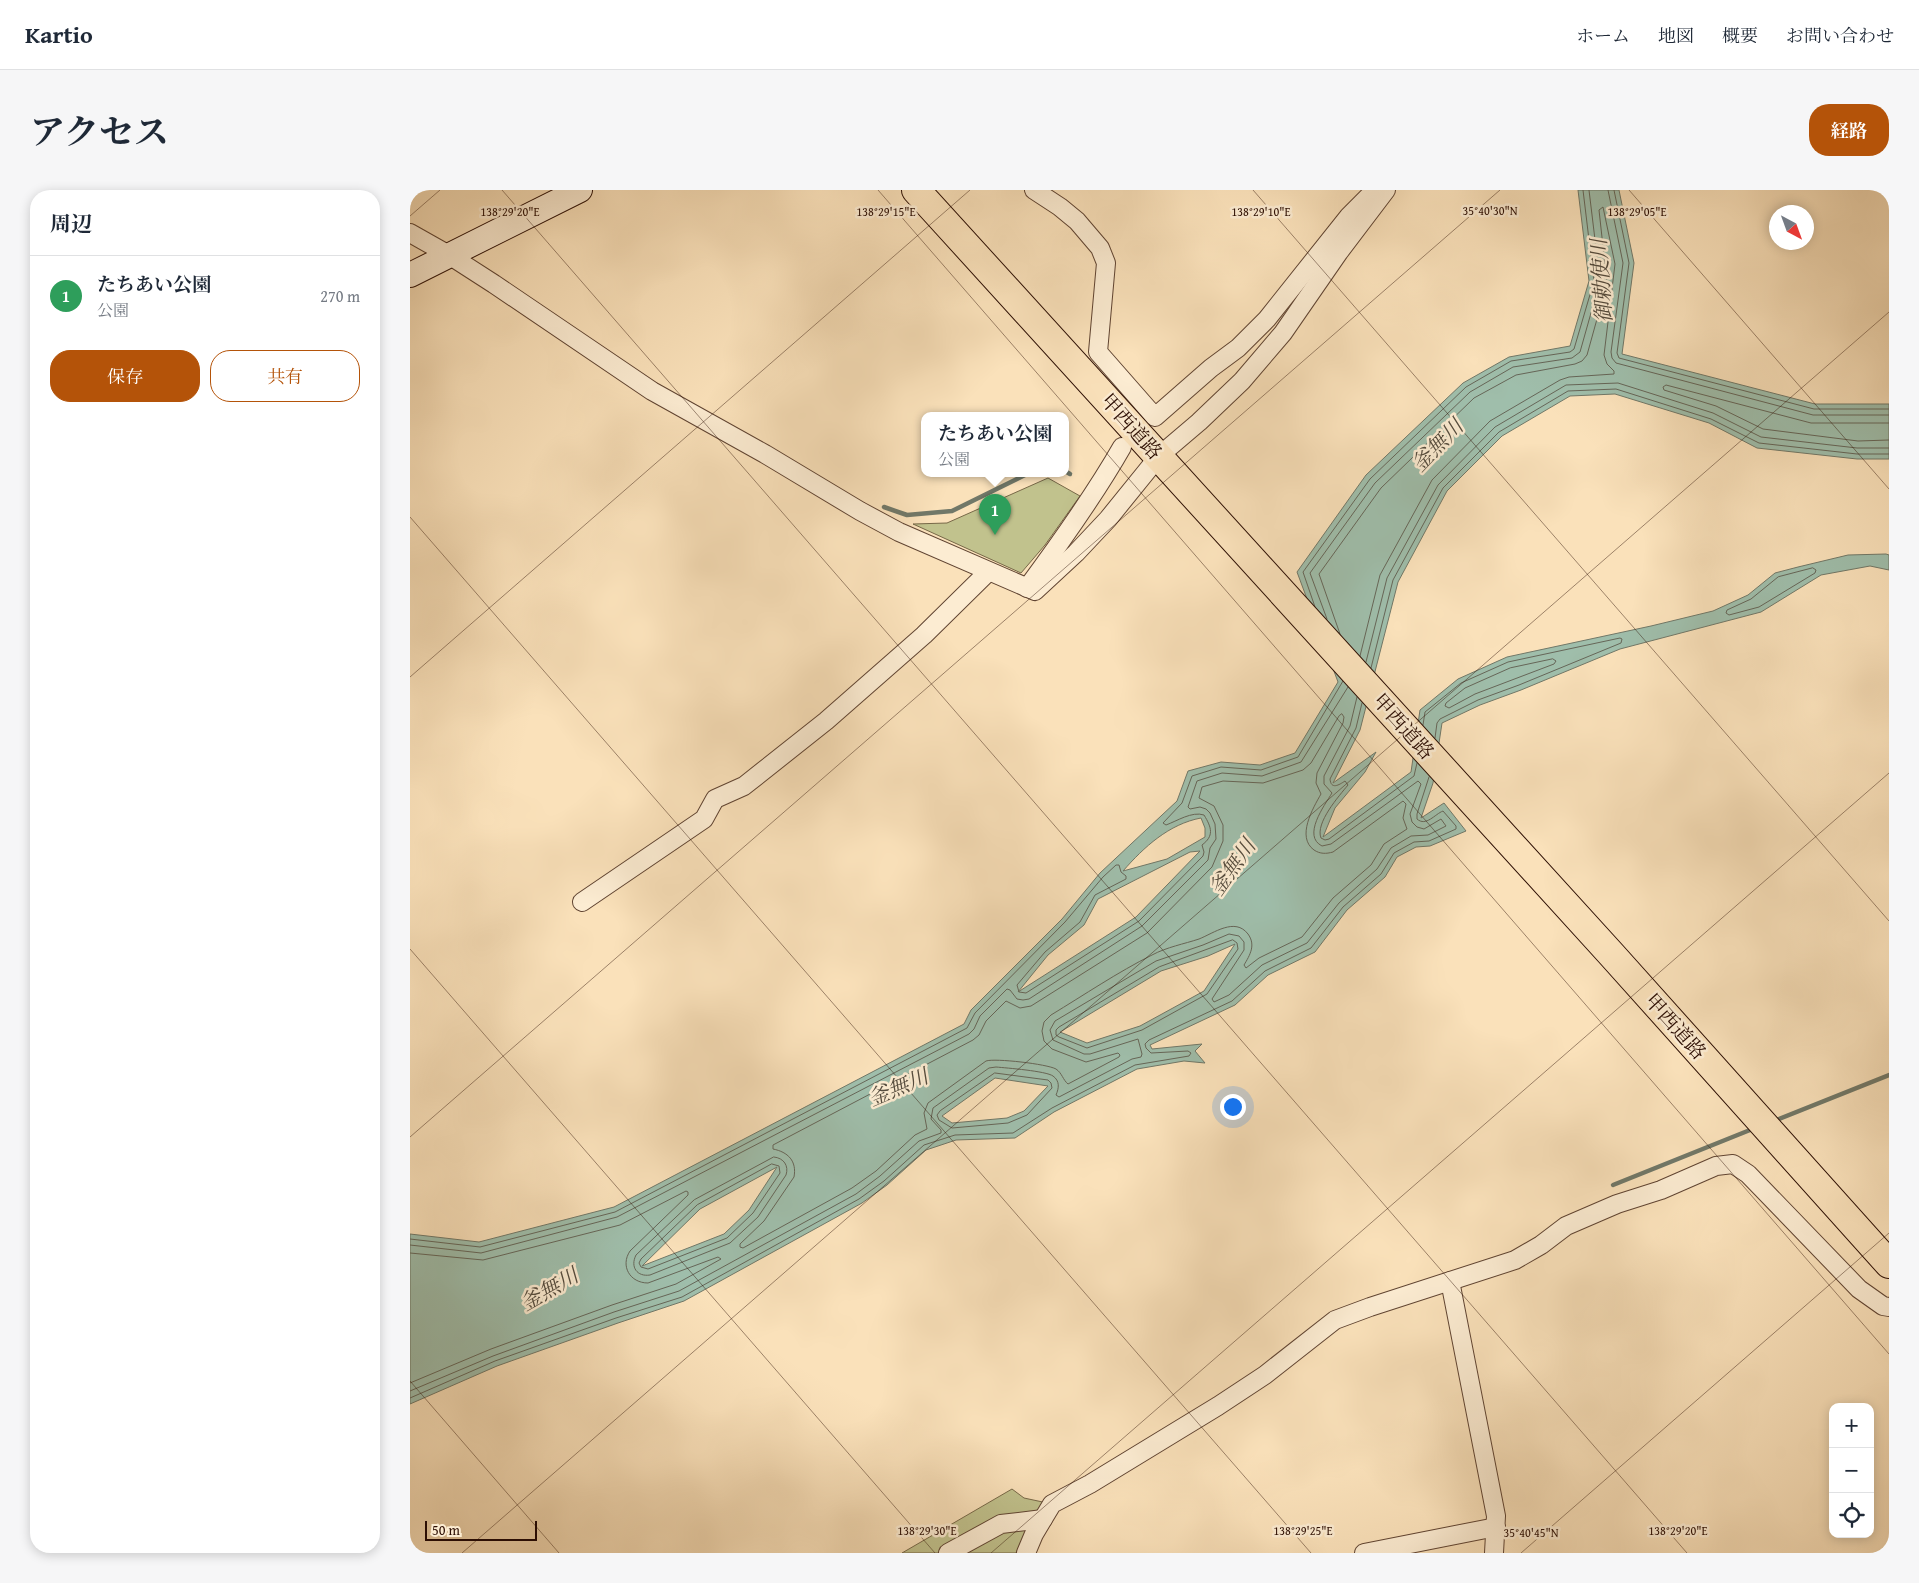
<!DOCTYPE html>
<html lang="ja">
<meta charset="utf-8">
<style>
:root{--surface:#fff;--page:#f6f6f7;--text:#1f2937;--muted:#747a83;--line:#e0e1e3;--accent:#b45309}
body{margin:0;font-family:"Gentium Book Plus","Noto Serif JP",serif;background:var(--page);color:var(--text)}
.controls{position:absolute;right:15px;bottom:15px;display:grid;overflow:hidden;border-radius:10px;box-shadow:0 2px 12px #0003}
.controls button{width:45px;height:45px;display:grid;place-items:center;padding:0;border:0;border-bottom:1px solid var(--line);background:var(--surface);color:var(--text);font:25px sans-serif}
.compass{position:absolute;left:1359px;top:15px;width:45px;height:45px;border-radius:50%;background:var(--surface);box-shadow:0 2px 12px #0003;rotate:139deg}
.scale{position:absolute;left:15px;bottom:12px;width:112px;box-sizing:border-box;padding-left:5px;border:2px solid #2d0f04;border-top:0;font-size:14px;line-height:18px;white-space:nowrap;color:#2d0f04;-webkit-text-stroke:4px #fcecd2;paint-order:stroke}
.you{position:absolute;left:822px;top:916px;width:18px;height:18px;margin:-12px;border:4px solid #fff;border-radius:50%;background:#1a73e8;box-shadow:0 0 0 8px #1a73e833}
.badge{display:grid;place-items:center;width:32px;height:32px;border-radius:50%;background:var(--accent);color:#fff;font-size:16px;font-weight:700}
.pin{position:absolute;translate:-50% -41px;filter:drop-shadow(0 1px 2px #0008)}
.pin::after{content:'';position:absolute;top:26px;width:18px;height:15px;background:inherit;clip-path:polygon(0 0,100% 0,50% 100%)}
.popup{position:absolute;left:511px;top:222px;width:148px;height:65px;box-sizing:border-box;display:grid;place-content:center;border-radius:10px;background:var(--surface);filter:drop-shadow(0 1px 4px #0005);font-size:16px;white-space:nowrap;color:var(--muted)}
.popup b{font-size:19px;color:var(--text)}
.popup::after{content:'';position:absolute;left:50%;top:100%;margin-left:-10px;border:10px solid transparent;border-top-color:var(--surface)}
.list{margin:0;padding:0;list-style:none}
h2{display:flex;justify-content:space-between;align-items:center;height:65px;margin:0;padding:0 20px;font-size:21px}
h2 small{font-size:16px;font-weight:400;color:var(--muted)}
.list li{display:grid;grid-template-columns:32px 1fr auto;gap:15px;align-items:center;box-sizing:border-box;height:80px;padding:0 20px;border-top:1px solid var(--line)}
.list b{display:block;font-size:19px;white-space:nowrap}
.list p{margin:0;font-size:16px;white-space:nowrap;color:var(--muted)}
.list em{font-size:16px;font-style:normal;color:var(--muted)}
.actions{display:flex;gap:10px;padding:15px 20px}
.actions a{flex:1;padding:11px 0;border:1px solid var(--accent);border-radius:20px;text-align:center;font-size:18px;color:var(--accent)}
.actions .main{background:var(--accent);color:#fff}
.icon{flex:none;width:28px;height:28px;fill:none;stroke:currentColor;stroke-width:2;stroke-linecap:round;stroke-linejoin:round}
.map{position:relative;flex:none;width:1479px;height:1363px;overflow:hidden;border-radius:20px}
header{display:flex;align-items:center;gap:30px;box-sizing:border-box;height:70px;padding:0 25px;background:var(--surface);border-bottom:1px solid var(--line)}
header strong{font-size:24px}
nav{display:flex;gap:28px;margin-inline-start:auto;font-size:18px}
.intro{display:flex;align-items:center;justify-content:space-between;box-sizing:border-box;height:120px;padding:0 30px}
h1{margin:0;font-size:35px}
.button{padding:12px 22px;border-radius:20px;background:var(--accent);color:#fff;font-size:18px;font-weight:700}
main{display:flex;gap:30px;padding:0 30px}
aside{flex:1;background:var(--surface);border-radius:20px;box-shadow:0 2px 12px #0003}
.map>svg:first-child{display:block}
</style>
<header>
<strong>Kartio</strong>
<nav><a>ホーム</a><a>地図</a><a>概要</a><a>お問い合わせ</a></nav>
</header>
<div class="intro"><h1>アクセス</h1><a class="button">経路</a></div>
<main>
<aside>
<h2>周辺<small></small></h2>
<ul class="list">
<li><span class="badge" style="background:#2e9e5b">1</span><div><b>たちあい公園</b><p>公園</p></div><em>270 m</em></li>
</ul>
<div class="actions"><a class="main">保存</a><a>共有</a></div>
</aside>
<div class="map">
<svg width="1479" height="1363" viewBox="0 0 1479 1363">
<rect width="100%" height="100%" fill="#fae1ba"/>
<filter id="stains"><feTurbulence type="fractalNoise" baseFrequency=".004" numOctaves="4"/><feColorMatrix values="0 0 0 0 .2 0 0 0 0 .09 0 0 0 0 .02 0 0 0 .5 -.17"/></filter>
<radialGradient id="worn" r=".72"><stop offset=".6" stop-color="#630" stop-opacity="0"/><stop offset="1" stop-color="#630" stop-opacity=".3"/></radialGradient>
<g fill="#c1c28d" stroke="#776848">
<path d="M638 288 670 306 635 355 611 383 503 334 537 333Z"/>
<path d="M602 1299 614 1308 642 1314 621 1331 606 1363H492Z"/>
</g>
<path fill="#9fbeab" stroke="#717868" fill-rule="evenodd" d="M1168 0H1209L1210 5 1224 73 1212 164 1405 214H1479V269H1447L1347 258 1299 233 1205 204 1160 206 1092 246 1037 301 988 392 950 540 923 593 966 562 955 582 925 618 913 647 1001 582 1010 520 1048 489 1097 467 1241 436 1303 421 1338 405 1365 383 1388 377 1438 365 1476 364 1479 365V380L1460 376 1411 385 1351 422 1210 459 1111 500 1070 515 1032 533 1023 593 1011 628 1034 613 1056 641 1020 656 1006 657 987 667 975 687 937 720 905 762 858 785 825 815 740 855 742 859 792 854 785 861 795 873 774 871 727 879 644 922 605 948 546 950 516 960 477 995 452 1013 274 1111 208 1133 87 1176 0 1214V1044L69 1052 204 1017 554 834 561 820 652 729 690 683 767 611 778 581 811 572 850 575 885 563 928 492 887 382 956 285 1053 193 1099 167 1160 156 1179 91ZM791 628 795 638V647L757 669 713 681C734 657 759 634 791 628ZM790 661 726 727 608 802 638 765 674 735 688 709 780 662ZM825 754 794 801 730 836 677 853 650 842 751 781 798 766ZM585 888 638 896 614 921 597 928 542 933 532 926ZM367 977 339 1020 314 1044 232 1076 290 1019Z"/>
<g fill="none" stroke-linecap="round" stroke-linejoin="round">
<g stroke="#666658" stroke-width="1">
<path d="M1198 0 1213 73 1201 162 1202 168 1206 173 1403 225H1479"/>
<path d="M1204 0 1219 73 1207 163 1209 168 1404 219H1479"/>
<path d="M1479 233H1401L1256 195 1253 197 1254 200 1306 216 1353 239 1448 251 1479 250"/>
<path d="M1403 378 1406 380 1405 383 1349 417 1319 425 1316 423 1317 420 1341 409 1368 387Z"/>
<path d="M905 417 893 382 960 289 1056 197 1101 171 1160 162 1164 159 1184 91 1173 0"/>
<path d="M917 429 900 383 965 293 1060 202 1103 177 1162 168 1170 162 1190 91 1179 0"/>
<path d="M930 444 909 384 971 298 1064 208 1106 185 1165 174 1172 171 1177 165 1197 93 1189 20 1193 17 1205 74 1194 165 1197 174 1204 181V184L1159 187 1150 190 1080 231 1022 290 970 385 950 466"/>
<path d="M1143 469 1146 471 1144 474 1065 504 1039 518 1035 516 1036 513 1055 498 1100 478Z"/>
<path d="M956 472 977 388 1028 295 1085 237 1156 195 1208 193 1303 223 1351 247 1447 258H1479"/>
<path d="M961 478 983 390 1033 298 1089 242 1158 201 1206 199 1301 229 1349 253 1447 264H1479"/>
<path d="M952 513 946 538 920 589C921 600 929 595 935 591L938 595C929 606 905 633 911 648L915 650 919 649 1004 586 1007 573"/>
<path d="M932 524 934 527 933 533 907 583 906 593 911 604C903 618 886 647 904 660 910 664 916 664 923 662L993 611 996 614 993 628 997 639 974 654 961 675 923 708 892 747 849 768 836 778 834 775C840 765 846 755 838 744 825 727 804 743 789 749 774 754 757 757 742 765 708 782 674 805 641 825L634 832 632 841 634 851 642 859 676 872 708 863 710 865 709 867 658 894C653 890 652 883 646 879 637 874 585 868 576 871L518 913 514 923 517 939 505 945 466 981 442 998 333 1058 330 1057V1054L354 1031 384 987C387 971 378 962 363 959V955L563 850 569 845 576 831 596 811 610 818 621 816 737 743 802 677 813 651V635L804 616 789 608 792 597 813 591 853 593 893 580 901 573 929 526Z"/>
<path d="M1013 535 1015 522 1051 493 1098 472 1210 448 1212 449 1211 453 1109 495 1068 510 1030 529 1027 533 1025 548"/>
<path d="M823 750 827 753 828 759 797 804 732 840 677 858 649 847 646 845V840L649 837 749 777Z"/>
<path d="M585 883 638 890 641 893 642 898 617 925 598 933 542 938 529 930 527 925 530 921Z"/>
<path d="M364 967C374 968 379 976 376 985L348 1027 320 1053 240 1085C227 1087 220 1077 226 1065L284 1010Z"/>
<path d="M362 974 369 976 370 983 343 1023 317 1048 238 1079 231 1077 229 1073 231 1069 287 1015Z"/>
<path d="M0 1049 70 1057 205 1022 557 838 565 823 655 732 693 687 706 675H709L711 682 716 686V689L685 705 670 732 635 762 607 795 609 802 616 803 729 731 793 666 794 662 792 655C804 646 802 638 794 625 782 621 767 631 756 635L753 633 772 613 782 586 811 577 851 580 888 567 933 491"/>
<path d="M0 1055 71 1063 207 1027 559 844 564 839 570 826 597 799 600 800 607 809 613 810 619 809 732 736 798 670 800 658 806 649 805 634 800 623 796 619 790 617 780 619 778 617 787 591 812 583 852 586 891 572 938 497"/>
<path d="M0 1063 73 1070 210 1035 276 1001 278 1002V1005L220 1061C210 1076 220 1093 238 1093L308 1067 311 1069 266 1094 202 1115 81 1159 0 1193"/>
<path d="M0 1201 83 1166 204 1122 269 1101 446 1004 470 986 509 951 531 943V940L521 929 523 918 579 878 586 877C597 878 636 881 643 886 650 891 649 898 646 905L649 907 722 869 731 867 732 864 728 849 680 864H674L643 850 640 840 645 831 746 771 793 755 819 744 829 746 834 752V760L802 809 804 812 819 805 852 775 897 753 929 713 967 679 981 658 1001 646 1018 645 1036 636 1031 629 1014 639 1007 637 1002 632 1000 624 1011 594 1008 591 921 654 912 656C892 646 914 616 922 603L914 594V586L940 536 947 507"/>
<path d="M0 1208 85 1171 206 1128 272 1107 449 1009 474 991 514 955 545 945 603 943 642 918 725 875 779 866 781 863 778 861 741 863 736 858 735 854 739 850 822 811 855 781 901 758 933 717 971 684 984 663 1004 652 1019 651 1046 639V636L1033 621C1025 624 1016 637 1007 629V624L1019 587"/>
</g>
<g stroke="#717868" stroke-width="4.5">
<path d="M655 281 660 284"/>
<path d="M474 317 497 325 542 321 617 284"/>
<path d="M1364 931 1479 885"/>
<path d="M1203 995 1345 938"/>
</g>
<defs>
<g id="street">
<path d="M624 0 650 17 667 31 690 58 696 73 688 162 745 227 801 178 828 158 857 129 939 26 965 0"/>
<path d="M0 43 39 65 84 94 242 201 355 264 450 321 489 342 625 401 666 363 698 329 749 266 789 232 832 191 873 143 929 62 976 0"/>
<path d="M617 398C651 352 684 306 712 257"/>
<path d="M172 712 294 629 305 609 334 596 416 531 514 445 578 382"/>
<path d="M1040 1091 1086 1326 1084 1363"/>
<path d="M538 1363 591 1334 633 1329"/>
<path d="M616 1363 624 1344 642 1314 680 1294 808 1216 855 1185 925 1130 960 1117 1105 1070 1131 1055 1156 1036 1207 1014 1251 1000 1306 976 1323 974 1338 984 1449 1099 1473 1116 1479 1117"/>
<path d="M954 1363 1086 1337"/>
</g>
<path id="secondary" d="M0 85 170 0"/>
<path id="highway" d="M506 0 1202 765 1479 1074"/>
</defs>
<use href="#street" stroke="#604432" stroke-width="20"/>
<use href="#secondary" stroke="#2d0f04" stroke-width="26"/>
<use href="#highway" stroke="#2d0f04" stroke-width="30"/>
<use href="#street" stroke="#fcecd2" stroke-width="18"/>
<use href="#secondary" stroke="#fcecd2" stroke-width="24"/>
<use href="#highway" stroke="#fae1ba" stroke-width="28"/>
</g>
<path fill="none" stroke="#2d0f04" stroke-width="1" stroke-opacity="0.45" d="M92 0 1277 1363M468 0 1479 1164M843 0 1479 731M1219 0 1479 299M0 26 30 0M0 327 901 1363M0 487 560 0M0 759 525 1363M0 947 1090 0M0 1191 149 1363M52 1363 1479 122M581 1363 1479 583M1111 1363 1479 1043"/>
<g text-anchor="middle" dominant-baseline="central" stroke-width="5" stroke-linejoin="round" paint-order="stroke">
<g font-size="20" fill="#2d0f04" stroke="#fcecd2">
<text transform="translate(722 236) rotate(48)">甲西道路</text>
<text transform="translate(994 536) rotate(48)">甲西道路</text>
<text transform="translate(1266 836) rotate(48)">甲西道路</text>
</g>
<g font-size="21" font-style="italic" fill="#554c3e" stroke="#fcecd2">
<text transform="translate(1191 91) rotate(-94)">御勅使川</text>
<text transform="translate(1027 255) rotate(-46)">釜無川</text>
<text transform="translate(822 677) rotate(-55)">釜無川</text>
<text transform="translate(488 897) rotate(-23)">釜無川</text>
<text transform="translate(139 1099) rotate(-30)">釜無川</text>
</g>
</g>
<g font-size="12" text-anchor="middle" fill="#2d0f04" stroke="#fcecd2" stroke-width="5" stroke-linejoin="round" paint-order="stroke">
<text x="1080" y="25">35°40'30"N</text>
<text x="100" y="26">138°29'20"E</text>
<text x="851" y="26">138°29'10"E</text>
<text x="1227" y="26">138°29'05"E</text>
<text x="476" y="26">138°29'15"E</text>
<text x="517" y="1345">138°29'30"E</text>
<text x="893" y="1345">138°29'25"E</text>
<text x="1268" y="1345">138°29'20"E</text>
<text x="1121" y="1347">35°40'45"N</text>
</g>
<rect width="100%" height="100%" filter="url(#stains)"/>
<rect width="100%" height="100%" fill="url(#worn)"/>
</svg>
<div class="controls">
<button>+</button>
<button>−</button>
<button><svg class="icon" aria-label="locate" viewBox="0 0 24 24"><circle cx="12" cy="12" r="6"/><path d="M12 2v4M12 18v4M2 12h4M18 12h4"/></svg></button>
</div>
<svg class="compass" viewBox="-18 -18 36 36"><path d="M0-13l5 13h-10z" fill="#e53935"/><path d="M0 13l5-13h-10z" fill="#747a83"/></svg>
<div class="scale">50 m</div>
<div class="you"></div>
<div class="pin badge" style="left:585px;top:345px;background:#2e9e5b">1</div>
<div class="popup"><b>たちあい公園</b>公園</div>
</div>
</main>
